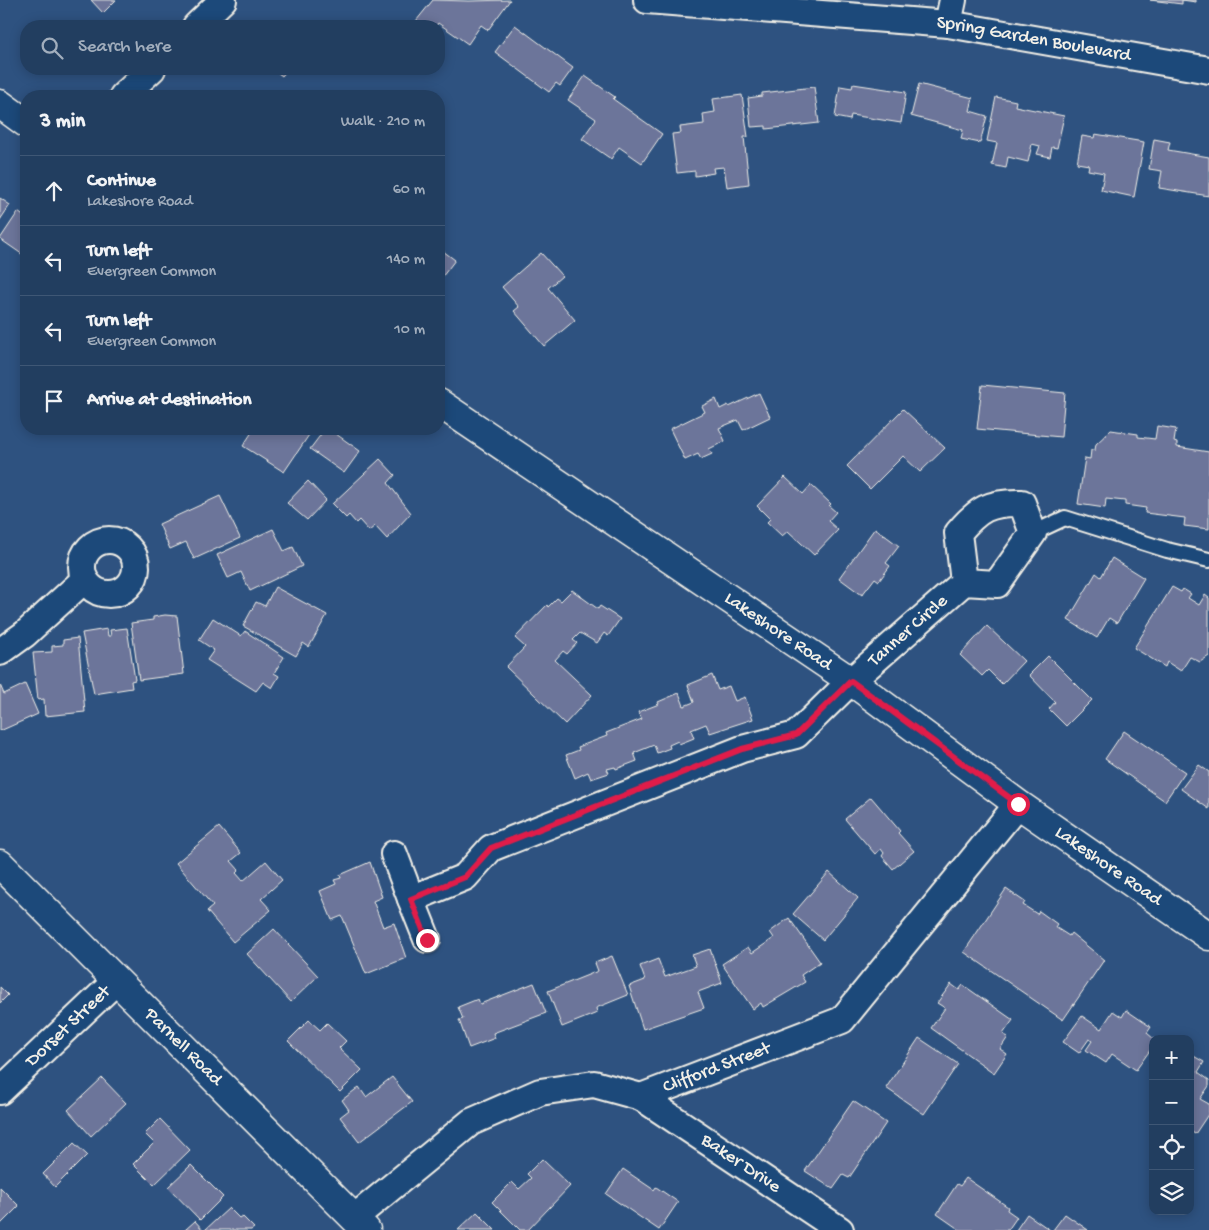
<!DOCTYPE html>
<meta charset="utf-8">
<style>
:root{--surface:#223e60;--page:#2a4566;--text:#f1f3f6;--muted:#a2aebd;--line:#3f5775}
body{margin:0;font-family:"Gochi Hand",sans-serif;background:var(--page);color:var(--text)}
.controls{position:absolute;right:15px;bottom:15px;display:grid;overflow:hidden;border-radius:10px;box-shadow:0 2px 12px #0003}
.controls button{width:45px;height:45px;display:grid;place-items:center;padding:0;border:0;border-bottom:1px solid var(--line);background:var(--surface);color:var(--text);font:25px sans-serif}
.stop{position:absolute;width:15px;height:15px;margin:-11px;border:4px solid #e11d48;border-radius:50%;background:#fff}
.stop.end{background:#e11d48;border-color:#fff;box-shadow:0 1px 5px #0008}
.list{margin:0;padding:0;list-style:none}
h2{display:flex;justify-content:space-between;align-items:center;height:65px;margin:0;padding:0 20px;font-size:21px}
h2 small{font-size:16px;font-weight:400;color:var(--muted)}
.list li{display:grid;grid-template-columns:32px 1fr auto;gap:15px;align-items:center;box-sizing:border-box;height:70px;padding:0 20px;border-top:1px solid var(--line)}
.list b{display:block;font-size:19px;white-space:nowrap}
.list p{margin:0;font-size:16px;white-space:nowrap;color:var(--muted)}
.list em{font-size:16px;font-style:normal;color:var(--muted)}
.icon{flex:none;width:28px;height:28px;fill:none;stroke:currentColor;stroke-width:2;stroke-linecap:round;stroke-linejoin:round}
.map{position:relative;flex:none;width:1209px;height:1230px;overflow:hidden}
.search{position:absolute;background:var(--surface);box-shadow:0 2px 12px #0003;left:20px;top:20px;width:425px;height:55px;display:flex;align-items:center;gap:12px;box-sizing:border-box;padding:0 18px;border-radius:20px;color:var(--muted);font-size:19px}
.panel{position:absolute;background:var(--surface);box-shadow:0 2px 12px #0003;left:20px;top:90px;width:425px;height:345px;border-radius:20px}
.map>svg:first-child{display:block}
</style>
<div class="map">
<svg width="1209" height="1230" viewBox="0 0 1209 1230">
<rect width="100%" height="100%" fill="#2e5280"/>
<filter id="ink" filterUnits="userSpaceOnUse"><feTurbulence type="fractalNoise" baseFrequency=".02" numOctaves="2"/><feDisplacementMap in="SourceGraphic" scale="10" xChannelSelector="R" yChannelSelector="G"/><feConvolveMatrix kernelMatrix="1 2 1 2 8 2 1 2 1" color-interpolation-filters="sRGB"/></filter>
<g filter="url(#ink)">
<g fill="#6c749a" stroke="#f4f1e8">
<path d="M91 0H116L103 13Z"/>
<path d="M433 0 469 1 510 0 488 30 481 25 468 44 438 23 436 26H412Z"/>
<path d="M1150 0H1196V2L1182 0V4Z"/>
<path d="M515 25 573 68 560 86 556 83 549 92 495 52Z"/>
<path d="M273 69H288L282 76Z"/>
<path d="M585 76 615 97 613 99 662 134 642 163 619 147 611 159 582 139 596 119 568 100Z"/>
<path d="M853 84 906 92 901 123 851 115 850 120 835 117 840 86 852 88Z"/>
<path d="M919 84 973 98 970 111 987 116 980 143 961 139 963 130 911 116Z"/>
<path d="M814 87 819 123 766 129V126L751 127 748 98 762 96V93Z"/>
<path d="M742 95 748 137H744L749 184 727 187 724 167 713 168 714 173 695 176V171L677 173 672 134 681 133 680 127 704 124 703 114 715 112 713 99Z"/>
<path d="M996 97 1016 101 1015 106 1064 116 1057 148 1052 147 1050 157 1037 154 1040 146 1032 144 1028 162 1008 157 1006 168 992 165 997 143 987 141Z"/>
<path d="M1095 134 1144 142 1134 197 1101 190 1104 173 1088 170 1089 165 1077 163 1082 136 1094 138Z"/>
<path d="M1154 139 1170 142 1168 150 1209 157V196L1159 188 1162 171 1149 169Z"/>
<path d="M0 198 10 205 0 220Z"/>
<path d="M18 212 26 218V257L0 239Z"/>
<path d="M439 248 455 260 439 281Z"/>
<path d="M541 253 562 276 548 288 575 320 544 346 514 311 519 307 502 287Z"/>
<path d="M982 385 1065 393 1061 437 977 429Z"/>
<path d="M759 393 770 417 743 430 738 420 719 428 725 441 709 449 712 454 701 459 698 454 685 460 670 429 705 412 702 406 716 399 720 409 728 405 729 407Z"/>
<path d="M903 409 945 448 920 472 903 456 870 489 847 466Z"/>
<path d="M1157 426 1176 429 1174 442 1177 443V447L1209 452V529L1184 526 1185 518 1145 513 1146 508 1125 505V501L1106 499 1105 508 1078 504 1085 458 1090 459 1091 450H1095L1096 444 1111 430 1138 434V437L1155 439Z"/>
<path d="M254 429H313L284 472 243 446Z"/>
<path d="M325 429H329L360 451 344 473 310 449Z"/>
<path d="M380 459 395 475 388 483 411 513 387 539 375 526 369 531 359 520 356 523 349 515 346 518 332 504Z"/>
<path d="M785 477 803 494 811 485 831 504 829 506 836 512 828 521 838 530 814 555 788 531 782 536 767 522 770 519 757 506Z"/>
<path d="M308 481 326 500 307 520 287 503Z"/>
<path d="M220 496 240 538 194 559 186 542 170 549 159 524Z"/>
<path d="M875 528 899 546 886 563 890 566 879 581 875 578 862 595 839 578Z"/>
<path d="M273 529 284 551 293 547 302 566 250 591 241 572 228 578 217 555Z"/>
<path d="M1112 558 1144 578 1117 623 1109 618 1097 638 1068 620 1096 573 1101 577Z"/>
<path d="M275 587 327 615 309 647 303 643 296 656 243 626 256 602 265 606Z"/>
<path d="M1172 587 1181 592 1183 589 1191 594 1188 598 1199 605 1205 595 1209 598V656L1200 662 1190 657 1181 671 1167 662 1165 667 1134 648Z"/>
<path d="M572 590 598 609 600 606 620 619 608 636 604 633 597 643 580 633 573 640 577 643 567 654 563 651 555 660 592 695 565 724 506 667 525 647 515 638 547 605 548 607 557 598 561 601Z"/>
<path d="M165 615 177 616 184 674 139 680 131 623 153 620V617Z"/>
<path d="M213 618 241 636 245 631 284 657 274 673 279 676 272 688 263 682 256 691 207 660 214 650 199 640Z"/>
<path d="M987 626 1024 661 1002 684 988 670 982 676 960 655Z"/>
<path d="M127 628 135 680 131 681 132 688 94 694 82 633 107 629 108 636H111L110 630Z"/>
<path d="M78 638 85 712 45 716 44 699 38 700 33 653 52 652V646L63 645V640Z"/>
<path d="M1048 656 1092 700 1066 726 1049 709 1055 702 1029 675Z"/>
<path d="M712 675 718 690 729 686 735 701 745 697 753 719 710 733 706 724 691 730 694 738 679 744 678 741 669 745 670 748 657 753 654 745 634 753 637 761 616 769 615 767 607 769 609 773 591 779 588 772 575 778 566 755 579 750 578 747 607 736 606 733 642 719 638 712 659 704 658 702 679 693 684 706 694 702 688 685Z"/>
<path d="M25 684 38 714 0 731V685L4 694Z"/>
<path d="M1124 731 1185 772 1165 801 1105 759Z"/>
<path d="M1199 765 1209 772V809L1181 789Z"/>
<path d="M871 797 900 831 898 833 914 851 893 869 882 856 884 853 881 849 875 854 845 819Z"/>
<path d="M219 827 241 853 231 861 239 870 236 873 243 881 266 861 282 880 261 899 271 910 233 942 207 911 213 906 176 863Z"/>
<path d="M370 862 382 897 373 901 383 927 394 923 406 958 366 974 342 916 332 920 320 891 336 884 334 880 341 878 340 875Z"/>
<path d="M829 872 858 898 823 940 793 914Z"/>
<path d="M1006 889 1025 902 1023 905 1037 914 1039 911 1057 924 1055 927 1069 936 1071 933 1104 960 1063 1020 964 952Z"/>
<path d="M789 918 820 962 801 975 805 982 763 1007 761 1003 753 1009 722 964 748 947 752 953 774 938 770 932Z"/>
<path d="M274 929 318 976 291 1002 247 954Z"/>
<path d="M710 949 722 983 698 992 704 1008 643 1029 629 986 645 980 640 966 658 959 665 977 696 966 692 955Z"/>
<path d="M612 956 628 995 596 1008 597 1013 562 1027 548 991 598 971 595 963Z"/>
<path d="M534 983 546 1013 493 1033 495 1038 469 1048 459 1020 463 1019 458 1007 478 999 480 1004Z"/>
<path d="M951 984 959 990 963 985 1013 1020 1003 1034 1008 1037 1000 1049 1007 1054 994 1073 931 1028 945 1008 937 1003Z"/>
<path d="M0 987 8 995 0 1003Z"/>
<path d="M1126 1010 1151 1027 1147 1033 1154 1039 1153 1046 1136 1070 1112 1054 1106 1063 1086 1050 1092 1041 1089 1039 1079 1053 1063 1042 1082 1016 1101 1029 1113 1011 1122 1017Z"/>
<path d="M309 1020 320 1030 327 1023 346 1041 339 1048 362 1070 340 1092 288 1041Z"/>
<path d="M919 1038 958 1064 924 1114 886 1088Z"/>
<path d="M1190 1054 1204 1062 1198 1072 1209 1080V1086L1200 1099 1209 1104V1113L1195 1134 1190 1131Z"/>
<path d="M392 1077 412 1102 359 1142 340 1117 349 1110 342 1100 359 1087 366 1097Z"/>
<path d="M102 1078 126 1103 91 1136 68 1110Z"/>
<path d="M853 1101 886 1123 849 1178 843 1175 833 1189 805 1171Z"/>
<path d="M160 1119 190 1150 154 1185 133 1164 154 1143 145 1134Z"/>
<path d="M74 1143 87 1155 55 1187 43 1174Z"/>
<path d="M542 1159 570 1186 528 1230H520L492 1202 512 1182 519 1189 531 1178 527 1174Z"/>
<path d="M191 1165 223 1197 200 1220 168 1187Z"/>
<path d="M623 1169 654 1190 656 1187 678 1202 659 1230 606 1194Z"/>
<path d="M966 1178 1008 1207 1007 1210 1017 1217 1008 1230H960L937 1214 957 1184 960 1186Z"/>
<path d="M0 1187 19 1206 0 1225Z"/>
<path d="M229 1208 239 1218 242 1216 254 1228 251 1230H205Z"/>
<path d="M477 1212 495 1230H458Z"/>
<path d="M1027 1214 1050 1230H1016Z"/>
<path d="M1065 1214 1088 1230H1053Z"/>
<path d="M195 1221 203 1230H185Z"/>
</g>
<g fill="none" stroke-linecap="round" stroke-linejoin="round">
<defs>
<path id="service" d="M1033 533 1065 518 1167 550 1209 560"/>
<g id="minor">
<path id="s1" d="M647 0 948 24 1209 70"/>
<path d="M948 24 953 0"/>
<path d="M196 26 223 0"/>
<path d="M123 96 152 69"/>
<circle cx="109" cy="567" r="27"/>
<path d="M0 652 25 634 84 580"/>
<path id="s2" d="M394 854 411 899 465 877 491 848 742 749 796 735 851 681 964 582 997 584 1033 533 1022 503C989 502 978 509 958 533L964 582"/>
<path d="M411 899 427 939"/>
<path id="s3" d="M0 1091 115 982"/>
<path id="s4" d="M641 1097 840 1230"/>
<path id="s5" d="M354 1218 471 1122 540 1092 594 1084 641 1097 842 1020 1018 804"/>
</g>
<g id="tertiary">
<path id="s6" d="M0 864 366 1230"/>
</g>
<g id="secondary">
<path d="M0 104 26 123"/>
<path id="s7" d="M439 403 851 681 1018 804 1209 936"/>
</g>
</defs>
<use href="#service" stroke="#f4f1e8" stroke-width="18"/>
<use href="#minor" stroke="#f4f1e8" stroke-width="30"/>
<use href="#tertiary" stroke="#f4f1e8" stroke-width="31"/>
<use href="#secondary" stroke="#f4f1e8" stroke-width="31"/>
<use href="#service" stroke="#1f4a7a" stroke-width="14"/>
<use href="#minor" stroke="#1f4a7a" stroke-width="26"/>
<use href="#tertiary" stroke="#1f4a7a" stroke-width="28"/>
<use href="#secondary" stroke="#1f4a7a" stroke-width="28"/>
</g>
</g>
<g fill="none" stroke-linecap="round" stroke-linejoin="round" filter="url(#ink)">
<path stroke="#e11d48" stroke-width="6" d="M427 940 411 899 465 877 491 848 742 749 796 735 851 681 1018 804"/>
</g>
<g text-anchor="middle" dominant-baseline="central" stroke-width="4" stroke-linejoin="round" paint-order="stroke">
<g font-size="19" fill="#f4f1e8" stroke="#1f4a7a">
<text stroke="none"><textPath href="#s1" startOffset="389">Spring Garden Boulevard</textPath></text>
<text stroke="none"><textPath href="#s2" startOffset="624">Tanner Circle</textPath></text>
<text stroke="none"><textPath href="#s7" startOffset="409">Lakeshore Road</textPath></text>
<text stroke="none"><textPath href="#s7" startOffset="814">Lakeshore Road</textPath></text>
<text stroke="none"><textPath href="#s3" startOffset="94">Dorset Street</textPath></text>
<text stroke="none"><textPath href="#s6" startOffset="259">Parnell Road</textPath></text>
<text stroke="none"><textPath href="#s5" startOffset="411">Clifford Street</textPath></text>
<text stroke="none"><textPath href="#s4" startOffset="120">Baker Drive</textPath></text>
</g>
</g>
</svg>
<div class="controls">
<button>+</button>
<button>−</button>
<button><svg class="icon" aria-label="locate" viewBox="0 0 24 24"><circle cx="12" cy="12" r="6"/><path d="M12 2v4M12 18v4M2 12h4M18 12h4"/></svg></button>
<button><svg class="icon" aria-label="layers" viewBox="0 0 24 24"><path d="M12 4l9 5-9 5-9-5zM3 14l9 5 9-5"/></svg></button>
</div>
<div class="stop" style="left:1018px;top:804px"></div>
<div class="stop end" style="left:427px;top:940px"></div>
<div class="search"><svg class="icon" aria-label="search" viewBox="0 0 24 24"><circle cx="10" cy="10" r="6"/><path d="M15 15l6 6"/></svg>Search here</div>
<section class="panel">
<h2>3 min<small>Walk · 210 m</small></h2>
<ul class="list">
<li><svg class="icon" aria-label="ahead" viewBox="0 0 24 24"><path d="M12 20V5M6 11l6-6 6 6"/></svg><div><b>Continue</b><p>Lakeshore Road</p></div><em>60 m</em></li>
<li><svg class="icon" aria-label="left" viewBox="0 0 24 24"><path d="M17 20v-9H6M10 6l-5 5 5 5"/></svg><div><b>Turn left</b><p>Evergreen Common</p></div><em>140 m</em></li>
<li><svg class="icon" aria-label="left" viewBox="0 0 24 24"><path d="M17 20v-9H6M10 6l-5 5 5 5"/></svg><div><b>Turn left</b><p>Evergreen Common</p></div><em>10 m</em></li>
<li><svg class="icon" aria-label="arrive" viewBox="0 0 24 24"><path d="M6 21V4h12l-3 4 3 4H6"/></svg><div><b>Arrive at destination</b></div></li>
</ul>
</section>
</div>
